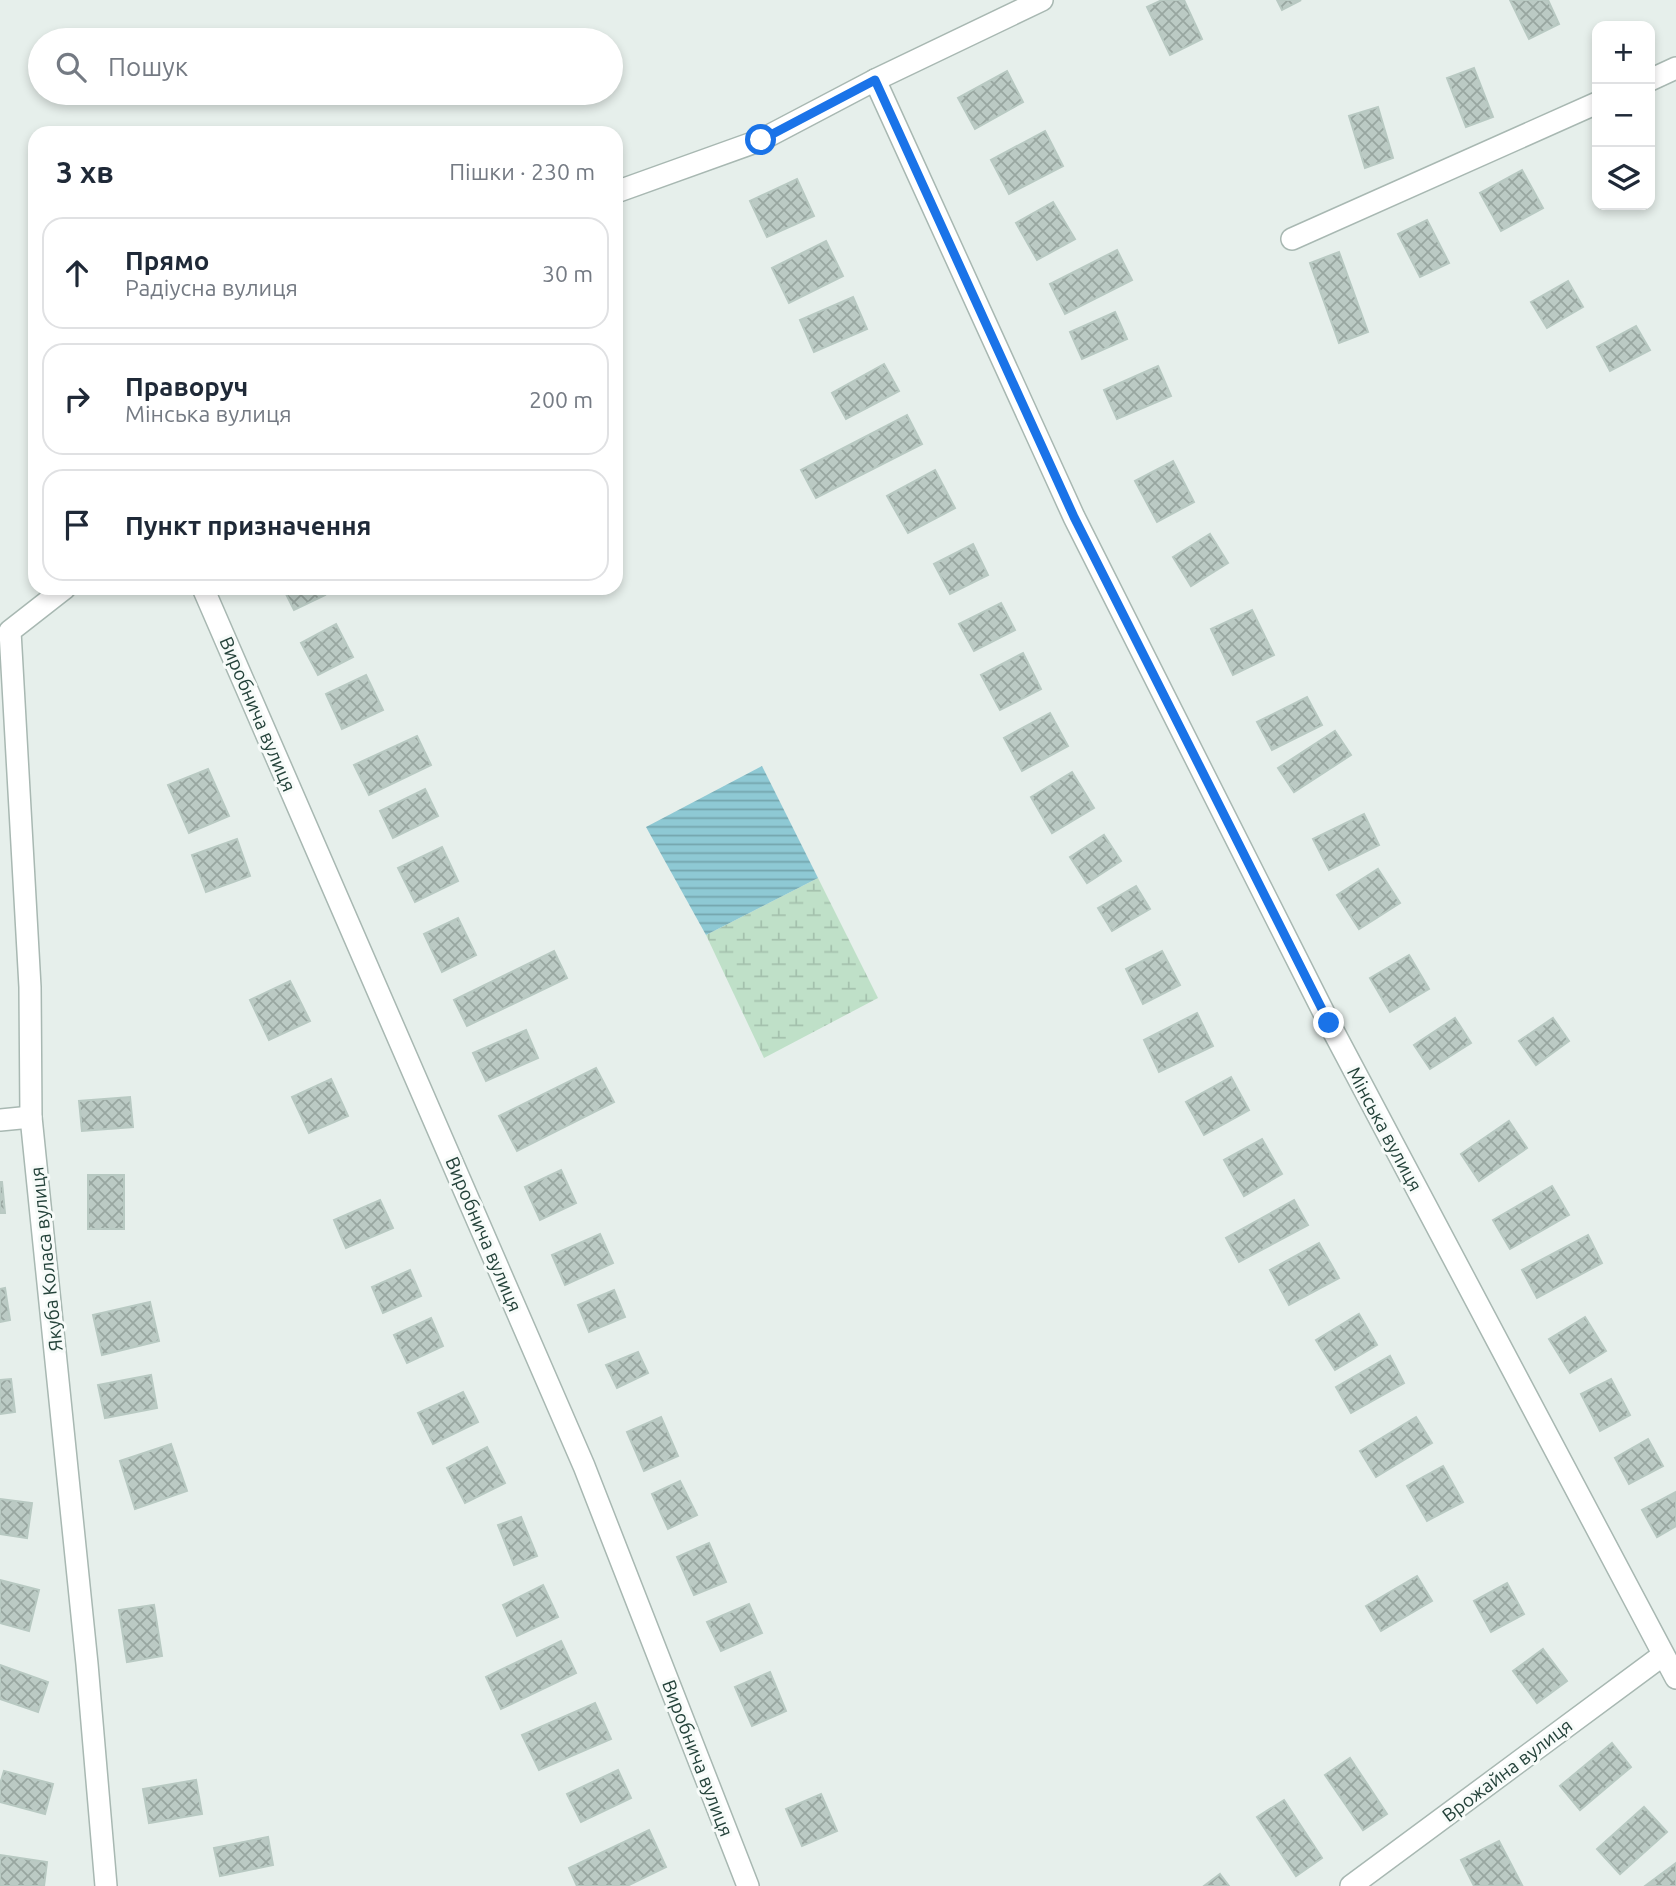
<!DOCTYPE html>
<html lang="uk">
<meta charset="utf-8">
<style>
:root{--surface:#fff;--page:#f6f6f7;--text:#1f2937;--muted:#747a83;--line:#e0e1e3}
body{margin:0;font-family:Ubuntu,sans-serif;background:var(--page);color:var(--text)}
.controls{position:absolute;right:21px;top:21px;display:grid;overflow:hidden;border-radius:14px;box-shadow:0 4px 10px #0003}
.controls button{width:63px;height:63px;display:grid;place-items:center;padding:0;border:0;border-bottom:2px solid var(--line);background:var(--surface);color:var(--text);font:35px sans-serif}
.stop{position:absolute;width:21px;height:21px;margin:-16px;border:5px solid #1a73e8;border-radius:50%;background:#fff}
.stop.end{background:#1a73e8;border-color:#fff;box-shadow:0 2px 7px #0008}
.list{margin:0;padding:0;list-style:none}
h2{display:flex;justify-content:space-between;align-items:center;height:91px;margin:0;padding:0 28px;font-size:30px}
h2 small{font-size:23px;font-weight:400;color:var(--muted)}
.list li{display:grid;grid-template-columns:46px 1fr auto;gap:21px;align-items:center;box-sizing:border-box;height:112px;margin:0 14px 14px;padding:0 14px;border:2px solid var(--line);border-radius:21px}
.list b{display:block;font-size:26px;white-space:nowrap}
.list p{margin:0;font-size:23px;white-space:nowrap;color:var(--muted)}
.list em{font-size:23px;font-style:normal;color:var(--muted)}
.icon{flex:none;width:38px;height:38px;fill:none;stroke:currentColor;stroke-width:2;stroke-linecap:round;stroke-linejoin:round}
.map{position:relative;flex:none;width:1676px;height:1886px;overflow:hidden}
.search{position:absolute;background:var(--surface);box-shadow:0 4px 10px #0003;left:28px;top:28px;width:595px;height:77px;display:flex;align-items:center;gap:18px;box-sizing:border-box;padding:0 24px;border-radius:38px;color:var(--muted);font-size:26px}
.panel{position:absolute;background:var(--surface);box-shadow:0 4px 10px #0003;left:28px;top:126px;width:595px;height:469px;border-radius:21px}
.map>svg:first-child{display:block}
</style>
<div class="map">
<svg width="1676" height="1886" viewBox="0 0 1676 1886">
<defs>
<pattern id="wetland-marsh" width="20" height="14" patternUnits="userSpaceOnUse" patternTransform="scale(1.75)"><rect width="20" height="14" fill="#bfe0c8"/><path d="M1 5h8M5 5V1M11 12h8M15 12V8" fill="none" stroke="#a4c1ad"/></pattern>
<pattern id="water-rules" width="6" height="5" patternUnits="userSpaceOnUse" patternTransform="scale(1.75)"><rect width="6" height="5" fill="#8ec9d4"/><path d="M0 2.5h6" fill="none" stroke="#74a5ad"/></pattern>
<pattern id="building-cross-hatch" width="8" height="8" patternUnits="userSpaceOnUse" patternTransform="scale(1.75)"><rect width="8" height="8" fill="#bbcac4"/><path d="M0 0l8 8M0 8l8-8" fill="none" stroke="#98a6a0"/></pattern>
</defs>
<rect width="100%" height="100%" fill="#e6efeb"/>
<path fill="url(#wetland-marsh)" d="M818 878 878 998 764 1058 706 935Z"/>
<path fill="url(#water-rules)" d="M762 766 818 878 706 935 646 827Z"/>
<g fill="url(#building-cross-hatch)" stroke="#b8c9c2" stroke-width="2">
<path d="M1162 0H1184L1202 39 1170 55 1147 7Z"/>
<path d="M1277 0H1301L1282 10Z"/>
<path d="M1510 0H1548L1559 24 1529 39Z"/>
<path d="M1474 68 1493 117 1466 127 1447 78Z"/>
<path d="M1007 71 1023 102 975 129 958 98Z"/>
<path d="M1378 107 1393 158 1365 168 1349 116Z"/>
<path d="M1045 131 1063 166 1009 194 991 160Z"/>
<path d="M1522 170 1543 208 1501 231 1480 193Z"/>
<path d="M797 179 814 216 767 237 750 201Z"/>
<path d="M1053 202 1075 239 1037 260 1016 223Z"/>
<path d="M1427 220 1449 263 1420 277 1398 234Z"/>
<path d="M826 241 843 276 789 303 772 268Z"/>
<path d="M1117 250 1132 280 1065 314 1050 284Z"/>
<path d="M1339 252 1368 332 1339 343 1310 263Z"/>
<path d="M1568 281 1583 307 1547 328 1531 302Z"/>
<path d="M853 297 867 329 814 352 800 320Z"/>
<path d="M1115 312 1127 339 1082 359 1070 332Z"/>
<path d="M1636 326 1650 350 1610 371 1597 347Z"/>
<path d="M884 364 899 391 846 419 832 393Z"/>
<path d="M1158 366 1171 396 1117 419 1104 390Z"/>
<path d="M907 415 922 444 816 498 801 470Z"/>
<path d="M1173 461 1194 502 1157 522 1135 481Z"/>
<path d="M935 470 955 508 908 533 887 496Z"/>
<path d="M1210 534 1228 563 1191 586 1173 557Z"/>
<path d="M973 544 988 575 950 594 934 564Z"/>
<path d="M283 588H321L325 595 294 610Z"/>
<path d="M1001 603 1015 630 974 651 959 624Z"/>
<path d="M1252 610 1274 655 1233 675 1211 629Z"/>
<path d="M336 624 353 657 318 675 301 643Z"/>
<path d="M1023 653 1041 689 1000 710 981 675Z"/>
<path d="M366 675 383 710 342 729 326 694Z"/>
<path d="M1307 697 1322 725 1272 750 1257 722Z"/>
<path d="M1050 713 1068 746 1022 771 1004 738Z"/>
<path d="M1335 731 1351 755 1294 792 1278 768Z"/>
<path d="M417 736 431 765 369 795 354 765Z"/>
<path d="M208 769 229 816 189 833 168 785Z"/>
<path d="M1072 772 1094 808 1052 833 1031 797Z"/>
<path d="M425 789 438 816 393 838 380 811Z"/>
<path d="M1364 814 1379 845 1329 870 1313 839Z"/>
<path d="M1104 835 1121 861 1087 883 1070 857Z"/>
<path d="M237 839 250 876 206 892 192 855Z"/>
<path d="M442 847 458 881 415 902 398 868Z"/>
<path d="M1378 869 1400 903 1359 929 1337 895Z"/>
<path d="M1136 886 1150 909 1112 931 1098 908Z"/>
<path d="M458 918 476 955 442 972 424 934Z"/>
<path d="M554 951 567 978 467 1026 454 1000Z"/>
<path d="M1162 951 1180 985 1143 1004 1126 969Z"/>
<path d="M1409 955 1429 989 1390 1012 1370 978Z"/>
<path d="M290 981 310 1021 269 1040 250 1000Z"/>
<path d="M1197 1013 1213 1046 1159 1072 1144 1040Z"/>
<path d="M1455 1018 1471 1043 1430 1069 1414 1045Z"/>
<path d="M1553 1018 1569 1041 1536 1065 1519 1041Z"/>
<path d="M526 1030 538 1058 486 1081 473 1053Z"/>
<path d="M596 1068 614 1102 517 1151 499 1116Z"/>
<path d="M1231 1077 1249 1110 1204 1135 1186 1102Z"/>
<path d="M331 1079 348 1116 309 1133 292 1097Z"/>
<path d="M130 1097 133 1127 82 1131 79 1101Z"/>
<path d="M1509 1121 1527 1148 1479 1181 1461 1154Z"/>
<path d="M1262 1139 1282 1174 1244 1196 1224 1160Z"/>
<path d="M561 1170 576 1203 540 1220 525 1187Z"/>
<rect x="88" y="1175" width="36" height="54"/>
<path d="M0 1182H2L5 1213H0Z"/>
<path d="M1552 1186 1569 1215 1510 1249 1493 1220Z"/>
<path d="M380 1200 393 1228 346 1248 334 1220Z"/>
<path d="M1294 1200 1308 1225 1239 1262 1226 1238Z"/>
<path d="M600 1234 613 1263 565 1285 552 1255Z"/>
<path d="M1588 1235 1602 1263 1537 1298 1522 1270Z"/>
<path d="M1319 1243 1339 1278 1289 1305 1270 1270Z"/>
<path d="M410 1270 421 1296 383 1313 372 1287Z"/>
<path d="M5 1288 10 1320 0 1322V1289Z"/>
<path d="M614 1290 625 1317 589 1332 578 1305Z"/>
<path d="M150 1302 159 1341 102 1355 93 1315Z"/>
<path d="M1359 1314 1377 1345 1335 1370 1316 1340Z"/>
<path d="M1585 1317 1606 1351 1570 1373 1549 1339Z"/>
<path d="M431 1318 443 1346 407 1363 394 1335Z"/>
<path d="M638 1352 648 1373 617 1388 606 1365Z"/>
<path d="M1390 1356 1404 1383 1351 1413 1336 1387Z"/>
<path d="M151 1375 157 1408 105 1418 98 1385Z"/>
<path d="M11 1379 15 1412 0 1414V1380Z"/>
<path d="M1611 1379 1630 1415 1600 1431 1581 1394Z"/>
<path d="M463 1392 478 1422 433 1444 418 1413Z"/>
<path d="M661 1417 678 1456 644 1471 627 1432Z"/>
<path d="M1416 1417 1432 1443 1376 1477 1360 1451Z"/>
<path d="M1648 1439 1663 1466 1629 1484 1615 1458Z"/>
<path d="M171 1444 187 1491 135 1509 120 1461Z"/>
<path d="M487 1447 505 1483 465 1503 447 1468Z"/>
<path d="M1443 1466 1463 1502 1427 1521 1407 1486Z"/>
<path d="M680 1481 697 1515 668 1529 652 1494Z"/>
<path d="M1676 1492V1526L1657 1537 1642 1510Z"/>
<path d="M0 1499 32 1503 27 1538 0 1534Z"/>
<path d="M521 1517 537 1556 514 1565 498 1525Z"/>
<path d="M709 1543 726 1582 694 1595 677 1557Z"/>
<path d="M1417 1576 1432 1601 1381 1631 1366 1606Z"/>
<path d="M0 1580 39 1590 29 1631 0 1623Z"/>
<path d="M1507 1583 1524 1614 1491 1632 1474 1601Z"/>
<path d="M543 1585 558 1617 517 1636 503 1605Z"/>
<path d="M749 1604 762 1633 721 1651 707 1622Z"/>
<path d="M154 1605 162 1656 127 1662 119 1610Z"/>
<path d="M561 1641 576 1673 501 1709 486 1677Z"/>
<path d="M1543 1649 1567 1681 1537 1703 1513 1671Z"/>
<path d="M0 1665 48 1682 38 1712 0 1699Z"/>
<path d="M770 1672 786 1711 752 1726 735 1687Z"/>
<path d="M595 1703 611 1739 539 1770 522 1735Z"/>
<path d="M1612 1743 1631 1767 1580 1810 1560 1786Z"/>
<path d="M1350 1758 1387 1814 1363 1830 1325 1775Z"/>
<path d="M618 1770 631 1798 581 1822 567 1794Z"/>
<path d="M4 1771 53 1784 45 1814 0 1802V1784Z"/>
<path d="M196 1780 202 1814 149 1823 143 1789Z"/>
<path d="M821 1794 837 1831 802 1846 786 1809Z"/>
<path d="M1284 1800 1322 1858 1296 1876 1257 1817Z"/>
<path d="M1644 1807 1667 1832 1620 1874 1597 1849Z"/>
<path d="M649 1830 666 1867 627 1886H577L569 1868Z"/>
<path d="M268 1837 273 1865 220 1876 214 1848Z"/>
<path d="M1499 1841 1522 1885 1474 1886 1461 1860Z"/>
<path d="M0 1855 47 1862 44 1886H0Z"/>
<path d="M1676 1863V1886H1645Z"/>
<path d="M1220 1874 1229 1886H1204Z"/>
</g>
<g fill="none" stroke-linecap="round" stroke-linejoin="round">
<defs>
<g id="street">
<path d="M875 80 1074 517 1329 1023 1676 1678"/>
<path d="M1650 80 1676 68"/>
<path d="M616 192 761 140 875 80 1042 0"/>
<path d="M1292 239 1597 103"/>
<path d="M65 588 10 631 30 987 31 1117 87 1664 106 1886"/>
<path d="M203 588 584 1466 748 1886"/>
<path d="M0 1120 31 1117"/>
<path d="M1351 1886 1663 1655"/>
</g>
</defs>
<use href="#street" stroke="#a8b8b2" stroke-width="24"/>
<use href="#street" stroke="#fff" stroke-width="21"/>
</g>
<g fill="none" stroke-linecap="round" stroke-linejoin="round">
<path stroke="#1a73e8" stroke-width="9" d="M761 140 875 80 1074 517 1329 1023"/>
</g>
<g text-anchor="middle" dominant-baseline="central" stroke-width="6" stroke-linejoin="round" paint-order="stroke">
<g font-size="19" fill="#24423a" stroke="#f7fbf9">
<text transform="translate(258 714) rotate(67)">Виробнича вулиця</text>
<text transform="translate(1385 1129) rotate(62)">Мінська вулиця</text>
<text transform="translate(484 1234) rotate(67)">Виробнича вулиця</text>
<text transform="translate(46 1259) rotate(-96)">Якуба Коласа вулиця</text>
<text transform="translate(698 1758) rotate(69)">Виробнича вулиця</text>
<text transform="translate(1507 1770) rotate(-37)">Врожайна вулиця</text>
</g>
</g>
</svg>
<div class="controls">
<button>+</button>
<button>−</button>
<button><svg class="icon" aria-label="layers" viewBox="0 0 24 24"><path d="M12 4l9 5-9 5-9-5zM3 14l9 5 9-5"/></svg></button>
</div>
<div class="stop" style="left:761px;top:140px"></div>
<div class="stop end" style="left:1329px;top:1023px"></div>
<div class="search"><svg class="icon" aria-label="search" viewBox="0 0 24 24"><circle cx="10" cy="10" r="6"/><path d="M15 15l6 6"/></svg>Пошук</div>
<section class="panel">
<h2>3 хв<small>Пішки · 230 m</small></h2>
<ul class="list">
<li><svg class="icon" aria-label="ahead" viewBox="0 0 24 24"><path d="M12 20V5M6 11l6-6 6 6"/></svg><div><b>Прямо</b><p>Радіусна вулиця</p></div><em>30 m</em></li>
<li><svg class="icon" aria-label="right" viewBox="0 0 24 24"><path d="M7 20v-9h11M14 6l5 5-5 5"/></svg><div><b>Праворуч</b><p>Мінська вулиця</p></div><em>200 m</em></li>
<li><svg class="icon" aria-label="arrive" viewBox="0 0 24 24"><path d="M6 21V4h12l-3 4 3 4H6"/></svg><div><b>Пункт призначення</b></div></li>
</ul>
</section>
</div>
